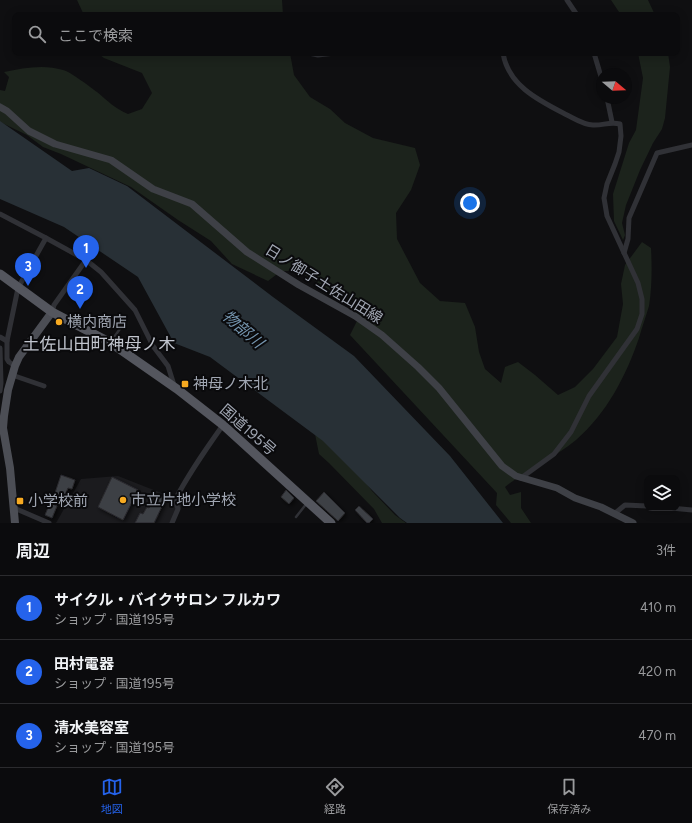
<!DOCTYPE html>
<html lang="ja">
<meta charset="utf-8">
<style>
:root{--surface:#0b0b0d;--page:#19191b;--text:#f1f3f6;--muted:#9a9b9d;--line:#2b2b2e;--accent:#2563eb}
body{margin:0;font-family:Figtree,"Noto Sans JP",sans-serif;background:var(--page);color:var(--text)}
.controls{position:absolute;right:12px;bottom:12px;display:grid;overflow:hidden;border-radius:8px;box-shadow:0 2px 10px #0003}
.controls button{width:36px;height:36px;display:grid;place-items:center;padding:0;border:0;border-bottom:1px solid var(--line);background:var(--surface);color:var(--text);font:20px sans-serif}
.compass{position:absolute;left:596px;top:68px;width:36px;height:36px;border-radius:50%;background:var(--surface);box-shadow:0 2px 10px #0003;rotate:109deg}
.you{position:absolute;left:470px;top:203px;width:14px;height:14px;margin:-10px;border:3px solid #fff;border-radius:50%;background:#1a73e8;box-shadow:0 0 0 6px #1a73e833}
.badge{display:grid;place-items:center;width:26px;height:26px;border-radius:50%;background:var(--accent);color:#fff;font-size:13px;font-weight:700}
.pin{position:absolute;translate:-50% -33px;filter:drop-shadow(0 1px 2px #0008)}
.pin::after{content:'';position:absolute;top:21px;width:14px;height:12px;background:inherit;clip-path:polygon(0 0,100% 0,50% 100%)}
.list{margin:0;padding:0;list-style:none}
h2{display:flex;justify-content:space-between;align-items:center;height:52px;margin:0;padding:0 16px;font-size:17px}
h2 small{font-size:13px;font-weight:400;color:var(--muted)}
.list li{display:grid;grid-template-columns:26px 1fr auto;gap:12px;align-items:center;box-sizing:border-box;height:64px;padding:0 16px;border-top:1px solid var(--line)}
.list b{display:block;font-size:15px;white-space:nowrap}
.list p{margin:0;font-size:13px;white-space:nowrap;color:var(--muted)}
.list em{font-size:13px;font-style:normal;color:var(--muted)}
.icon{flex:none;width:22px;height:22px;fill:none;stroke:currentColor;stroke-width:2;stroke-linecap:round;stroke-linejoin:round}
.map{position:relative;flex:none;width:692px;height:523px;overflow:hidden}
.search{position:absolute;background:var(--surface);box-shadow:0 2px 10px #0003;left:12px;right:12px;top:12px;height:44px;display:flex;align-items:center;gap:10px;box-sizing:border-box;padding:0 14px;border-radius:8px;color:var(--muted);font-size:15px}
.sheet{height:244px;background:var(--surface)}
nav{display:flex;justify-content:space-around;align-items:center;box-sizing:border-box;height:56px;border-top:1px solid var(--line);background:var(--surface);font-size:11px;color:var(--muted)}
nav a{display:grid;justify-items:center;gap:2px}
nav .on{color:var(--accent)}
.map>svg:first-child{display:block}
</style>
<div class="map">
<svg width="692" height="523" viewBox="0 0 692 523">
<defs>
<filter id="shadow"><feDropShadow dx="2" dy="2" stdDeviation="2" flood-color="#0009"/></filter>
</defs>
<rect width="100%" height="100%" fill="#0f0f11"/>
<path fill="#1b1b1e" d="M118 476 169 496 183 504 173 523H56L81 479Z"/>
<g fill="#1c231c">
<path d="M77 0H282L283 15H81L83 13Z"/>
<path d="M611 0H648L655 15H621Z"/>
<path d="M97 53H290L294 75 310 97 330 109 345 123 373 138 415 148 420 165 411 190 396 213 397 239 420 283 440 301 465 303 475 327 479 352 485 369 501 383 505 367 518 362 535 375 558 395 575 387 593 369 617 337 623 304 621 284 625 265 642 242 651 248C652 267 652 287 649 306 646 316 642 327 639 338 626 376 607 413 576 440 554 458 527 469 505 487L510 495 521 492V508L531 523H511L496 505 497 493 350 335 358 319 348 301 298 271H281L268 281 232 264 211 241 178 220 131 187 61 154 43 147 27 135 0 122V90L5 91 9 77 4 72C23 68 44 64 63 70 71 72 90 87 97 92 108 101 114 108 128 114L142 109 152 93 142 73 104 58Z"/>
<path d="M638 53H668L670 67 665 118 662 129 653 143 640 170 626 205 622 223 625 235 623 240 614 221 613 194 629 143 636 130 643 78Z"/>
<path d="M315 434 331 443 355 469 372 491 395 515 406 523H382L374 509 329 463 319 454Z"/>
</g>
<path fill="#283036" d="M0 121 72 171 89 168 127 186 273 297 354 356 450 456 503 523H407L400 518 323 441 210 357 174 343 138 277 64 227 0 199Z"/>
<g fill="#3e3f44" stroke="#29292d" filter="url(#shadow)">
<path d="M61 475 75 480 72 489 68 488 64 497 55 493Z"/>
<path d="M112 477 138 490 123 520 98 507Z"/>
<path d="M286 490 294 498 289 504 281 497Z"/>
<path d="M324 492 345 513 338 521 316 501Z"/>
<path d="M156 494 166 498 154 523H135L140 513 143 514 147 507 149 508Z"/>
<path d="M50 503 57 506 52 518 45 515Z"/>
<path d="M359 506 373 519 369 523H367L355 510Z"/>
</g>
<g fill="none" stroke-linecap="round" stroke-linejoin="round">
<g stroke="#303136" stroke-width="2.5">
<path d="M112 340 122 326"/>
<path d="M296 517 307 503"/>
</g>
<g stroke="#303136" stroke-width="5">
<path d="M567 0 577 15"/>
<path d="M474 15H475"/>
<path d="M309 53 318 55 335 53"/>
<path d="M503 53C508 86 540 101 567 115 575 119 584 125 593 125 602 126 610 121 620 124L621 136 619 152 615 164 607 184 604 198 607 216 638 283 642 299V314L637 329 589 396 571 432 554 454 521 478"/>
<path d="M594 53 602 80"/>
<path d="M607 98 612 122"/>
<path d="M0 214 46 238 86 260 101 272 135 310 153 346 168 366 174 385"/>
<path d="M624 253 628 239 629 218 657 153 692 145"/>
<path d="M52 312 54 305 86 260"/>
<path d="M0 337 7 341"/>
<path d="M0 348 1 383 0 391"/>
<path d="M15 366 9 362 7 359V341L18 288 46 238"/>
<path d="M12 375 44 386"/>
<path d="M14 508 49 523"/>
<path d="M671 508 692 510"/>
<path d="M614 514 625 505 647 506"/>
<path d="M172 523 178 509 175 500C189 473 206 449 223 425"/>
</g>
<path stroke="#3e4046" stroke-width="7" d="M0 107 7 111 29 131 55 144 111 160 153 189 192 204 247 252 299 285 355 316 382 335 418 367 439 388 502 466 516 476 557 488 575 498 601 507 633 523"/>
<path stroke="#4c4e55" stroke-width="8" d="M15 523 10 468 3 428 4 416 8 390 15 366 19 357 52 312"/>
<path stroke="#54565e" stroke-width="9" d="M0 274 52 312 111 343 177 389 223 425 331 523"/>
</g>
<g fill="#f7aa21" stroke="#0a0a0c" stroke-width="1.5">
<circle cx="59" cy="322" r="4"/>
<rect x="181" y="380" width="8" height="8" rx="2"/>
<circle cx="123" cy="500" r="4"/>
<rect x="16" y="497" width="8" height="8" rx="2"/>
</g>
<g text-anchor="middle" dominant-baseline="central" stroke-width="4" stroke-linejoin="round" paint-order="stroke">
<g font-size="15" fill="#a0a6b2" stroke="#0a0a0c">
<text transform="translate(324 284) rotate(32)">日ノ御子土佐山田線</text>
<text transform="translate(248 430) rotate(41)">国道195号</text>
</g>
<g font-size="15" fill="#a0a6b2" stroke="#0a0a0c" text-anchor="start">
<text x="67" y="322">横内商店</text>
<text x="193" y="384">神母ノ木北</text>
<text x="131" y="500">市立片地小学校</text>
<text x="28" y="501">小学校前</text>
</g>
<g font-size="16" font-style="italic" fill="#7595af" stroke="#0a0a0c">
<text transform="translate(243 329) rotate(41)">物部川</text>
</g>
<g font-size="17" fill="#c1c5ce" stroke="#0a0a0c">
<text x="99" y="344">土佐山田町神母ノ木</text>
</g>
</g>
</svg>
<div class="controls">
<button><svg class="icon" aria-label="layers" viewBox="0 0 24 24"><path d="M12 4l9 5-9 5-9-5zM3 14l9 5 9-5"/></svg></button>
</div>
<svg class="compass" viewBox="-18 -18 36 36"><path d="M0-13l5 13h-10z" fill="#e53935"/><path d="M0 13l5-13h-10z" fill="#9a9b9d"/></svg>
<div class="you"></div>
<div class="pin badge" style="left:86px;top:268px">1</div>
<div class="pin badge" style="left:80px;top:309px">2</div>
<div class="pin badge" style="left:28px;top:286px">3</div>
<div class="search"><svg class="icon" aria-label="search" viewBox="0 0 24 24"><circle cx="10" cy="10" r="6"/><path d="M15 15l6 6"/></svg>ここで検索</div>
</div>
<section class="sheet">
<h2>周辺<small>3件</small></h2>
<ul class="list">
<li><span class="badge">1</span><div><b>サイクル・バイクサロン フルカワ</b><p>ショップ · 国道195号</p></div><em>410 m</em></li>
<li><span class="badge">2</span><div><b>田村電器</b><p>ショップ · 国道195号</p></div><em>420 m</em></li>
<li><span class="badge">3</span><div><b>清水美容室</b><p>ショップ · 国道195号</p></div><em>470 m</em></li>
</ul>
</section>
<nav>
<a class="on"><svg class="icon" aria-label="map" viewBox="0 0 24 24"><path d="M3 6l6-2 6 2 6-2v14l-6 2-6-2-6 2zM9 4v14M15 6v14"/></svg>地図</a>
<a><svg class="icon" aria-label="directions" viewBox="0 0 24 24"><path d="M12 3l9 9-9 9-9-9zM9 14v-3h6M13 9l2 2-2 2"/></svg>経路</a>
<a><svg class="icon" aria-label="saved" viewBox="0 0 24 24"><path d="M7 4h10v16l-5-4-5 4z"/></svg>保存済み</a>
</nav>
